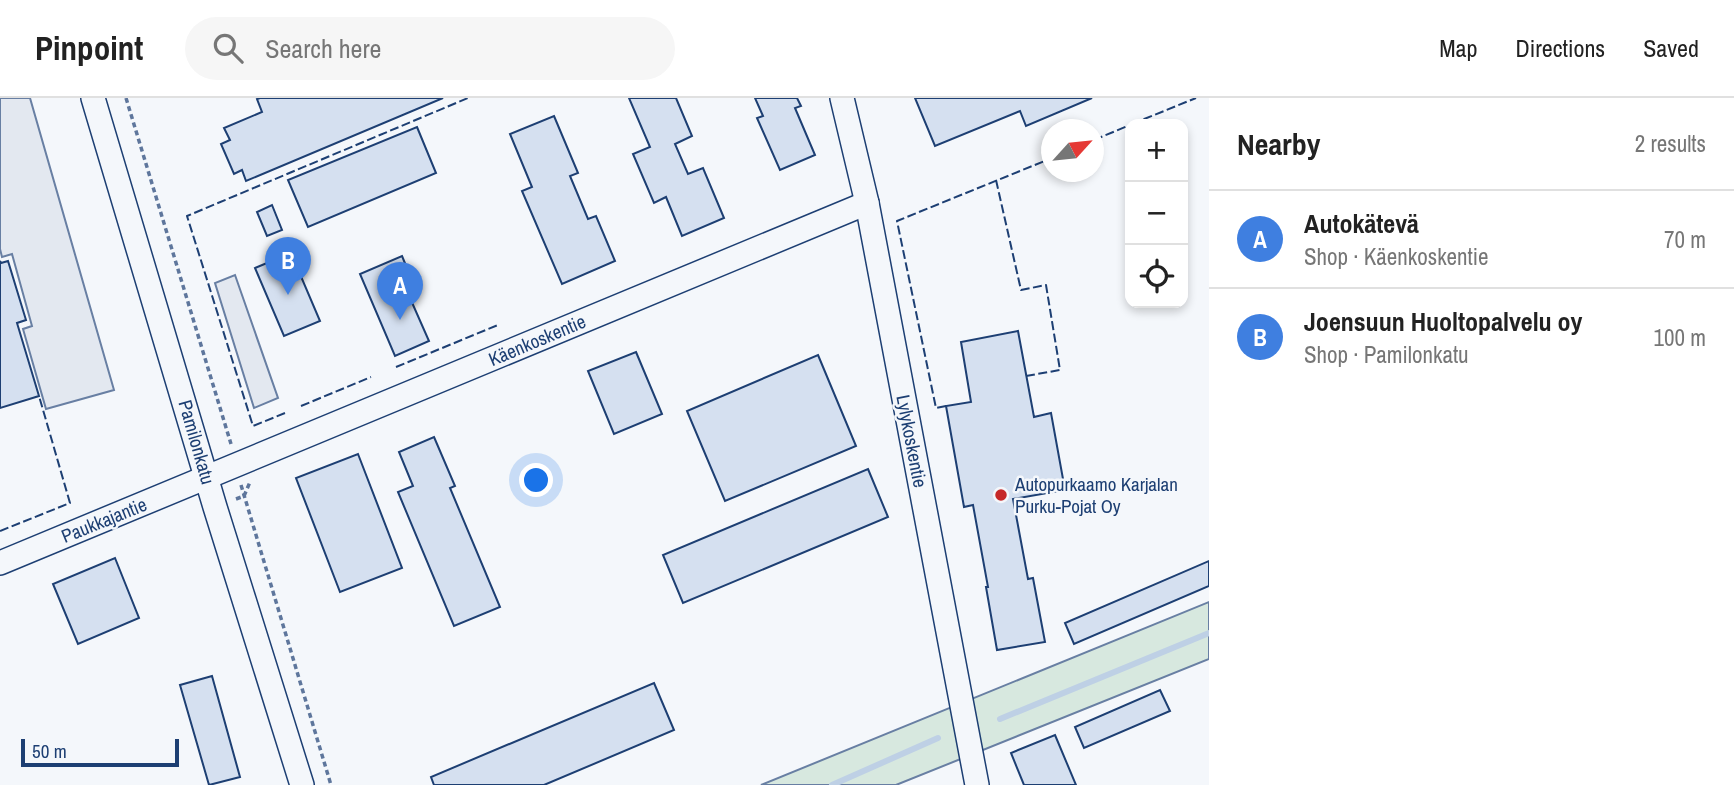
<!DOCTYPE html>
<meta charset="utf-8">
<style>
:root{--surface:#fff;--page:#f6f6f6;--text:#222;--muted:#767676;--line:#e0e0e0;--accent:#c62828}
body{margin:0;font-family:"Archivo Narrow",sans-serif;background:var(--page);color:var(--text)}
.controls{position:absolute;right:21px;top:21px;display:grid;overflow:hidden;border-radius:14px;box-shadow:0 4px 10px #0003}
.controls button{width:63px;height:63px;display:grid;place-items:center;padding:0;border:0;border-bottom:2px solid var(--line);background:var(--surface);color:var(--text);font:35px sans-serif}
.compass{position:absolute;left:1041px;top:21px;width:63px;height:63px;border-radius:50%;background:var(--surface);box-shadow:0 4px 10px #0003;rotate:63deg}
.scale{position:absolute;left:21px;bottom:18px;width:158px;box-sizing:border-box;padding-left:7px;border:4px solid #1d3f73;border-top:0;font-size:19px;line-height:24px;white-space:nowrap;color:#1d3f73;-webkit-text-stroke:5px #f4f7fb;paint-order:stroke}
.you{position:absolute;left:537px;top:383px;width:24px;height:24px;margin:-18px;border:5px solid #fff;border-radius:50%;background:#1a73e8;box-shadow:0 0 0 10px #1a73e833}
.badge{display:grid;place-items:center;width:46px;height:46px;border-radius:50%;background:var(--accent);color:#fff;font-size:23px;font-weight:700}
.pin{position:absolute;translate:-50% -58px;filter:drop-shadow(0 2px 4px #0008)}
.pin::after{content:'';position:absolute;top:37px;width:24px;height:21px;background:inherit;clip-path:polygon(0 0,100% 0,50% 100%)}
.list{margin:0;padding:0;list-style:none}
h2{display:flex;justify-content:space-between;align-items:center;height:91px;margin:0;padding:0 28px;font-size:30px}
h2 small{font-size:23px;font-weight:400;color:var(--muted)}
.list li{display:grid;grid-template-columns:46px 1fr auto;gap:21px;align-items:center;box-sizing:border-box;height:98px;padding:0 28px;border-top:2px solid var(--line)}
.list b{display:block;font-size:26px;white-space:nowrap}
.list p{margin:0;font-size:23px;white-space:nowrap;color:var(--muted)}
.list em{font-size:23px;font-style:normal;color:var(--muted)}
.icon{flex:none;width:38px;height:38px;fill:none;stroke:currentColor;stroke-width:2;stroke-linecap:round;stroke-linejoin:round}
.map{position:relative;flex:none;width:1209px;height:687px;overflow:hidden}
header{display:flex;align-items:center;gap:42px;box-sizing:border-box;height:98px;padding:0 35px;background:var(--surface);border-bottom:2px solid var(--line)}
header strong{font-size:33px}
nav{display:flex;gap:38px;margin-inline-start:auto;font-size:24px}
.search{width:490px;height:63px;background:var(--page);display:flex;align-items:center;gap:18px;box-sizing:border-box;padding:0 24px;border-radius:38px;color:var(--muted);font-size:26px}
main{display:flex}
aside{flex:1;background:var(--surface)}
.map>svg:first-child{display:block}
</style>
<header>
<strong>Pinpoint</strong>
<div class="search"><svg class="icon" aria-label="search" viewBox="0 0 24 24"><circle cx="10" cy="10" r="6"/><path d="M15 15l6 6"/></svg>Search here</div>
<nav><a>Map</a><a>Directions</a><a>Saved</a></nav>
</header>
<main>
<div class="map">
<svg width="1209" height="687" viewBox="0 0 1209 687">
<rect width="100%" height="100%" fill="#f4f7fb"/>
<path fill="#d7e8df" stroke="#687fa3" stroke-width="2" d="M1209 504V561L896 687H761Z"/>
<g fill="#e3e8f0" stroke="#687fa3" stroke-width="2">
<path d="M0 0H30L114 292 46 311 23 231 32 228 12 156 2 159 0 151Z"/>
<path d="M235 177 278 300 254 310 215 185Z"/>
</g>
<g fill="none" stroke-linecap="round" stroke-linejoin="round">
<g stroke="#bed0e5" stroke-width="6">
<path d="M1000 621 1209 535"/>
<path d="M832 687 938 640"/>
</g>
</g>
<g fill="#d5e0f0" stroke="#1d3f73" stroke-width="2">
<path d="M260 0H443L246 83 242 72 234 76 221 46 230 42 224 30 262 14 257 1Z"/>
<path d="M629 0H676L692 38 675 46 688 76 703 70 724 120 682 138 666 99 654 105 633 56 650 49Z"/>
<path d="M755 0H797L801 8 795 10 815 57 780 72 757 20 763 18Z"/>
<path d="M915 0H1092L1026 28 1020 13 935 48Z"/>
<path d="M554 18 578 75 570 78 588 121 596 118 615 163 562 186 522 93 532 89 510 36Z"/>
<path d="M417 29 436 75 308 129 288 82Z"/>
<path d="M272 107 282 132 267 138 257 114Z"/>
<path d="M291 155 320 223 284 238 255 170Z"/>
<path d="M402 158 418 197 410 200 429 243 395 258 360 176Z"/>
<path d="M0 163 1 165 8 163 26 222 17 225 39 298 0 310Z"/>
<path d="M1018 233 1034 319 1051 315 1065 392 1013 401 1028 481 1033 480 1045 544 997 552 986 489H988L973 407 964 409 946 308 971 304 961 244Z"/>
<path d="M636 254 662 316 614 336 588 273Z"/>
<path d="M818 257 856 348 725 403 687 313Z"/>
<path d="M434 339 455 388 450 390 500 509 454 528 398 394 413 388 399 354Z"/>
<path d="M358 356 402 470 340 494 296 380Z"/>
<path d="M868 371 888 419 683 505 663 457Z"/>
<path d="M115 460 139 520 78 546 53 486Z"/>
<path d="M1209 463V488L1074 546 1065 525Z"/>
<path d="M212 578 240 679 209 687 180 587Z"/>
<path d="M654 585 674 632 544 687H434L431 679Z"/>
<path d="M1160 592 1170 613 1084 650 1075 629Z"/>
<path d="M1055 637 1076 687H1024L1011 655Z"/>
</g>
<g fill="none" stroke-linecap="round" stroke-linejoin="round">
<defs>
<g id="minor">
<path d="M93 0 215 409 302 687"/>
<path d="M842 0 867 105 977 687"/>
<path d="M0 465 867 105"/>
</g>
</defs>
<use href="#minor" stroke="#1d3f73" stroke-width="26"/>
<g stroke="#5e769c" stroke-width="3.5" stroke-dasharray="5 3.5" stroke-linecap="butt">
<path d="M126 0 231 346"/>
<path d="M241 387 331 687"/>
<path d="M236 401 244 398 250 384"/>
</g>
<use href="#minor" stroke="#f4f7fb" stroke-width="23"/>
<g stroke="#1d3f73" stroke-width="2" stroke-dasharray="9 3.5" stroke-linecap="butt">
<path d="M1132 26 1196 0"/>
<path d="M1094 42 1130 27"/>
<path d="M996 82 1021 192 1046 187 1060 272 1026 278"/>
<path d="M396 269 498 227"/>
<path d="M301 308 371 279"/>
<path d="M946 308 936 310 897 123 1052 60"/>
<path d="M285 315 253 328 187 118 468 0"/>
<path d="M0 433 70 405 39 298"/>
</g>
</g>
<circle fill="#c62828" stroke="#f4f7fb" stroke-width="2.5" cx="1001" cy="397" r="7"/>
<g text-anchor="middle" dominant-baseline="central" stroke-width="5" stroke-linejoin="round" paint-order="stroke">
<g font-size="19" fill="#1d3f73" stroke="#f4f7fb">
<text transform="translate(537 242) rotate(-23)">Käenkoskentie</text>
<text transform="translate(912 343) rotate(79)">Lylykoskentie</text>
<text transform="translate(197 344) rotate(74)">Pamilonkatu</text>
<text transform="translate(104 422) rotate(-22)">Paukkajantie</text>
</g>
<g font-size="19" fill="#1d3f73" stroke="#f4f7fb" text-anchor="start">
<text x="1015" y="386">Autopurkaamo Karjalan<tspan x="1015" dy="22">Purku-Pojat Oy</tspan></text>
</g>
</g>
</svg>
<div class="controls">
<button>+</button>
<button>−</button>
<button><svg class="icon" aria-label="locate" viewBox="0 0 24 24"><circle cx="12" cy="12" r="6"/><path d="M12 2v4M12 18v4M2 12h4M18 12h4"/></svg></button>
</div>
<svg class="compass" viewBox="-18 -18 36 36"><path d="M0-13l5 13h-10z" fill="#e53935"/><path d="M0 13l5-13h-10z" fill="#767676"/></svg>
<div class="scale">50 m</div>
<div class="you"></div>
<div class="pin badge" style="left:400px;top:222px;background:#3f7fe0">A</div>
<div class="pin badge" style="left:288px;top:197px;background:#3f7fe0">B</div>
</div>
<aside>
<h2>Nearby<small>2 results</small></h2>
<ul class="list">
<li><span class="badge" style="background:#3f7fe0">A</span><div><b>Autokätevä</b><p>Shop · Käenkoskentie</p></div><em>70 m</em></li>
<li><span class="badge" style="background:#3f7fe0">B</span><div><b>Joensuun Huoltopalvelu oy</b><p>Shop · Pamilonkatu</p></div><em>100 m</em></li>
</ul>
</aside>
</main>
